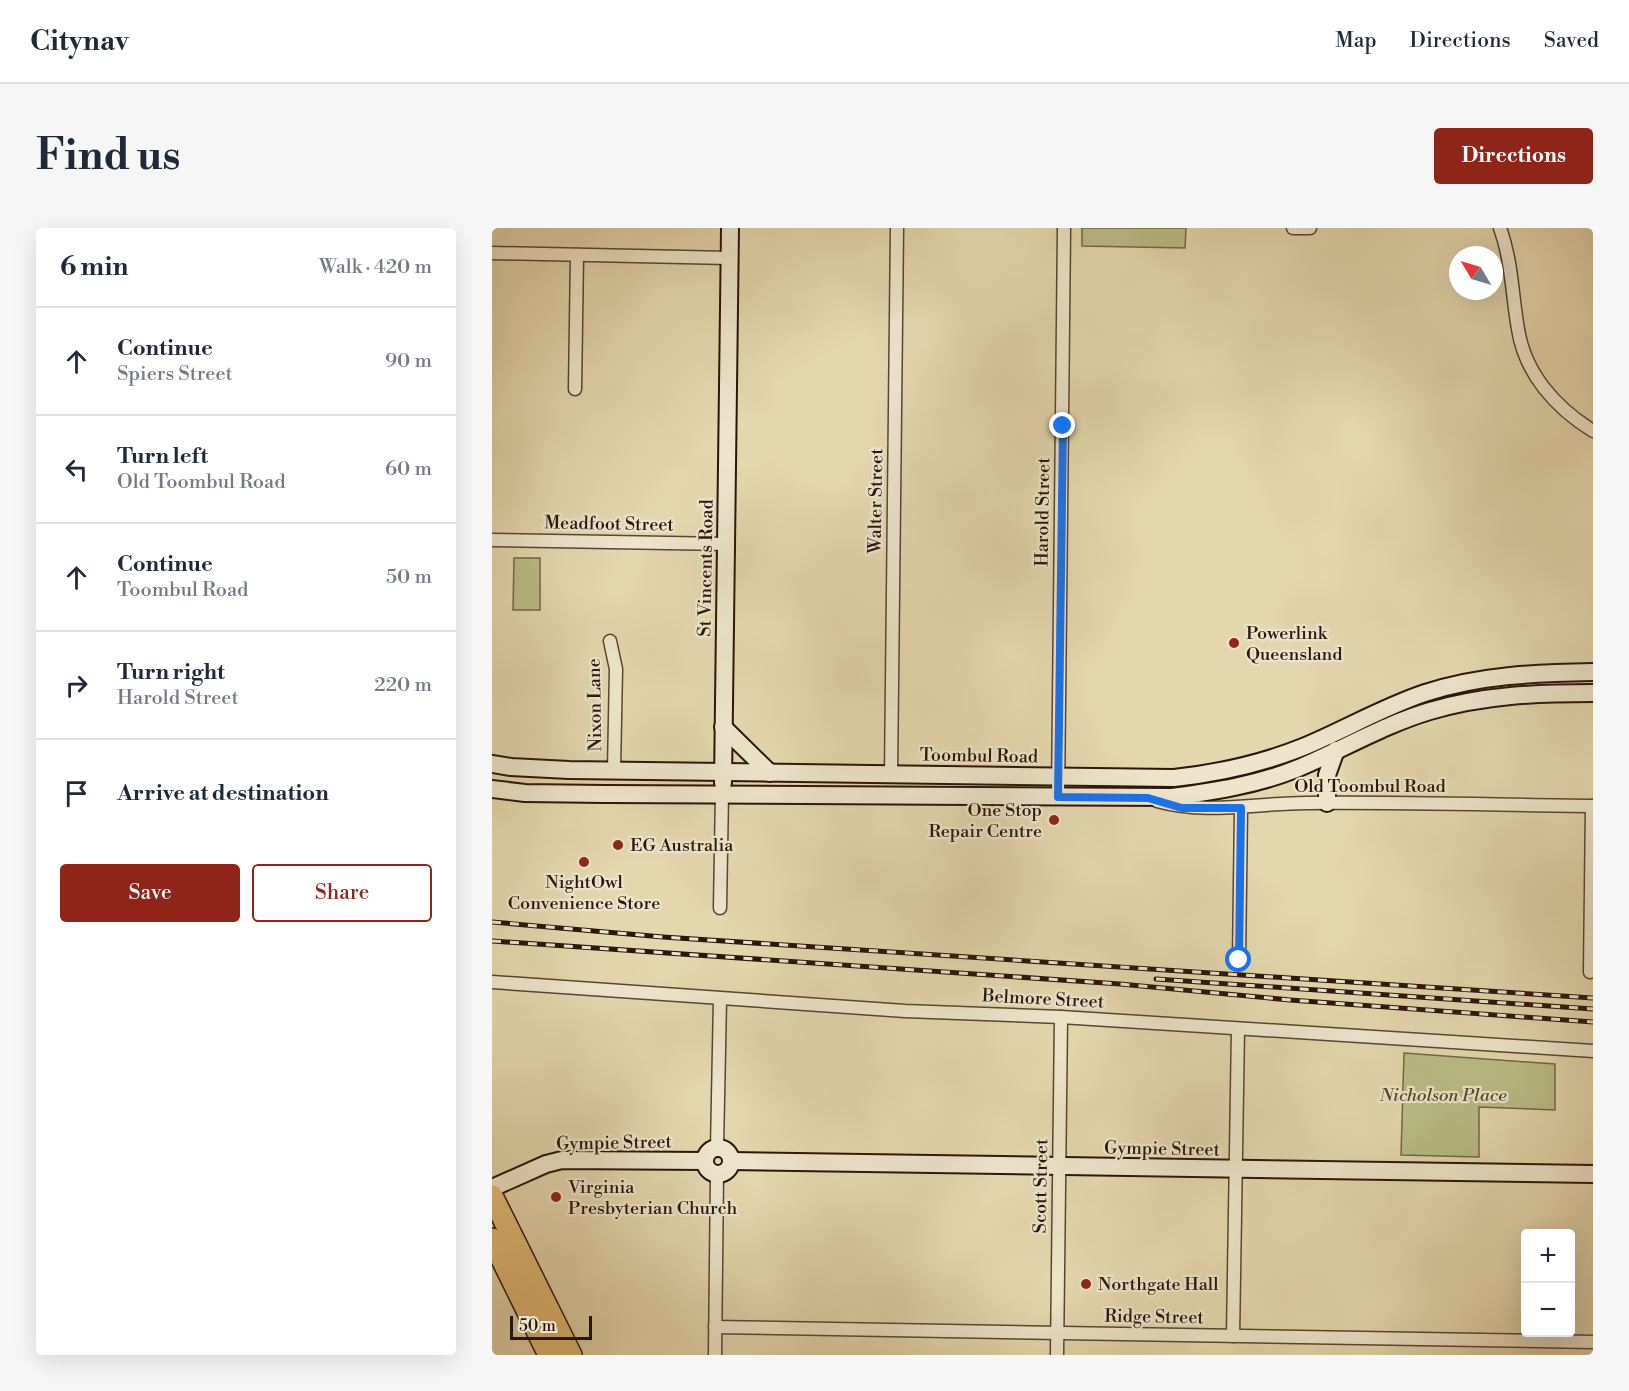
<!DOCTYPE html>
<meta charset="utf-8">
<style>
:root{--surface:#fff;--page:#f6f6f7;--text:#1f2937;--muted:#747a83;--line:#e0e1e3;--accent:#8f2418}
body{margin:0;font-family:"Libre Bodoni",serif;background:var(--page);color:var(--text)}
.controls{position:absolute;right:18px;bottom:18px;display:grid;overflow:hidden;border-radius:6px;box-shadow:0 6px 24px #0002}
.controls button{width:54px;height:54px;display:grid;place-items:center;padding:0;border:0;border-bottom:2px solid var(--line);background:var(--surface);color:var(--text);font:30px sans-serif}
.compass{position:absolute;left:957px;top:18px;width:54px;height:54px;border-radius:50%;background:var(--surface);box-shadow:0 6px 24px #0002;rotate:308deg}
.scale{position:absolute;left:18px;bottom:15px;width:82px;box-sizing:border-box;padding-left:6px;border:3px solid #2c150b;border-top:0;font-size:16px;line-height:21px;white-space:nowrap;color:#2c150b;-webkit-text-stroke:4px #ede4ca;paint-order:stroke}
.stop{position:absolute;width:18px;height:18px;margin:-14px;border:4px solid #1a73e8;border-radius:50%;background:#fff}
.stop.end{background:#1a73e8;border-color:#fff;box-shadow:0 2px 6px #0008}
.list{margin:0;padding:0;list-style:none}
h2{display:flex;justify-content:space-between;align-items:center;height:78px;margin:0;padding:0 24px;font-size:26px}
h2 small{font-size:20px;font-weight:400;color:var(--muted)}
.list li{display:grid;grid-template-columns:39px 1fr auto;gap:18px;align-items:center;box-sizing:border-box;height:108px;padding:0 24px;border-top:2px solid var(--line)}
.list b{display:block;font-size:22px;white-space:nowrap}
.list p{margin:0;font-size:20px;white-space:nowrap;color:var(--muted)}
.list em{font-size:20px;font-style:normal;color:var(--muted)}
.actions{display:flex;gap:12px;padding:18px 24px}
.actions a{flex:1;padding:14px 0;border:2px solid var(--accent);border-radius:6px;text-align:center;font-size:21px;color:var(--accent)}
.actions .main{background:var(--accent);color:#fff}
.icon{flex:none;width:33px;height:33px;fill:none;stroke:currentColor;stroke-width:2;stroke-linecap:round;stroke-linejoin:round}
.map{position:relative;flex:none;width:1101px;height:1127px;overflow:hidden;border-radius:6px}
header{display:flex;align-items:center;gap:36px;box-sizing:border-box;height:84px;padding:0 30px;background:var(--surface);border-bottom:2px solid var(--line)}
header strong{font-size:28px}
nav{display:flex;gap:33px;margin-inline-start:auto;font-size:21px}
.intro{display:flex;align-items:center;justify-content:space-between;box-sizing:border-box;height:144px;padding:0 36px}
h1{margin:0;font-size:42px}
.button{padding:15px 27px;border-radius:6px;background:var(--accent);color:#fff;font-size:21px;font-weight:700}
main{display:flex;gap:36px;padding:0 36px}
aside{flex:1;background:var(--surface);border-radius:6px;box-shadow:0 6px 24px #0002}
.map>svg:first-child{display:block}
</style>
<header>
<strong>Citynav</strong>
<nav><a>Map</a><a>Directions</a><a>Saved</a></nav>
</header>
<div class="intro"><h1>Find us</h1><a class="button">Directions</a></div>
<main>
<aside>
<h2>6 min<small>Walk · 420 m</small></h2>
<ul class="list">
<li><svg class="icon" aria-label="ahead" viewBox="0 0 24 24"><path d="M12 20V5M6 11l6-6 6 6"/></svg><div><b>Continue</b><p>Spiers Street</p></div><em>90 m</em></li>
<li><svg class="icon" aria-label="left" viewBox="0 0 24 24"><path d="M17 20v-9H6M10 6l-5 5 5 5"/></svg><div><b>Turn left</b><p>Old Toombul Road</p></div><em>60 m</em></li>
<li><svg class="icon" aria-label="ahead" viewBox="0 0 24 24"><path d="M12 20V5M6 11l6-6 6 6"/></svg><div><b>Continue</b><p>Toombul Road</p></div><em>50 m</em></li>
<li><svg class="icon" aria-label="right" viewBox="0 0 24 24"><path d="M7 20v-9h11M14 6l5 5-5 5"/></svg><div><b>Turn right</b><p>Harold Street</p></div><em>220 m</em></li>
<li><svg class="icon" aria-label="arrive" viewBox="0 0 24 24"><path d="M6 21V4h12l-3 4 3 4H6"/></svg><div><b>Arrive at destination</b></div></li>
</ul>
<div class="actions"><a class="main">Save</a><a>Share</a></div>
</aside>
<div class="map">
<svg width="1101" height="1127" viewBox="0 0 1101 1127">
<rect width="100%" height="100%" fill="#e4d6ad"/>
<filter id="stains"><feTurbulence type="fractalNoise" baseFrequency=".00333" numOctaves="4"/><feColorMatrix values="0 0 0 0 .2 0 0 0 0 .09 0 0 0 0 .02 0 0 0 .5 -.17"/></filter>
<radialGradient id="worn" r=".72"><stop offset=".6" stop-color="#630" stop-opacity="0"/><stop offset="1" stop-color="#630" stop-opacity=".3"/></radialGradient>
<g fill="#b9bc86" stroke="#726848" stroke-width="1.5">
<path d="M590 0H694L693 20 590 18Z"/>
<path d="M22 330H48V382H21Z"/>
<path d="M912 825 1063 836V882L987 879V929L909 927Z"/>
</g>
<g fill="none" stroke-linecap="round" stroke-linejoin="round">
<defs>
<g id="street">
<path d="M801 0H818"/>
<path d="M1008 0C1020 33 1020 67 1026 101 1033 146 1064 180 1101 203"/>
<path d="M0 25 238 30"/>
<path d="M83 161 85 27"/>
<path d="M0 312 234 316"/>
<path d="M118 413 124 441 122 542"/>
<path d="M399 547 405 0"/>
<path d="M566 569 572 0"/>
<path d="M665 573C715 587 764 575 814 575 910 574 1006 577 1101 578"/>
<path d="M228 680 230 565"/>
<path d="M747 732 749 580"/>
<path d="M1098 744 1100 578"/>
<path d="M0 754 413 783 569 789 1101 823"/>
<path d="M225 920 228 771"/>
<path d="M223 1099 1101 1114"/>
<path d="M741 1108 746 801"/>
<path d="M223 1127 225 946"/>
<path d="M565 1127 569 789"/>
</g>
<g id="secondary">
<path d="M231 499 278 545"/>
<path d="M0 536 19 539 77 542 682 550C727 545 769 536 811 519 852 502 891 479 933 465 988 447 1044 445 1101 444"/>
<path d="M231 555 238 0"/>
<path d="M0 561 33 565 113 566 680 569C724 563 764 557 804 541 850 522 891 497 938 483 992 467 1045 465 1101 465"/>
<path d="M835 575V547L844 522"/>
<circle cx="226" cy="933" r="13"/>
<path d="M239 933 1101 946"/>
<path d="M0 960 54 936 70 932 213 933"/>
</g>
<g id="highway">
<path d="M0 968 79 1127"/>
<path d="M0 1011 57 1127"/>
</g>
</defs>
<use href="#street" stroke="#5a4534" stroke-width="15"/>
<use href="#secondary" stroke="#2c150b" stroke-width="20"/>
<use href="#highway" stroke="#2c150b" stroke-width="24"/>
<use href="#street" stroke="#ede4ca" stroke-width="12"/>
<use href="#secondary" stroke="#ede4ca" stroke-width="16"/>
<use href="#highway" stroke="#e2bb76" stroke-width="21"/>
<defs>
<g id="rail">
<path d="M0 694 171 709 1101 770"/>
<path d="M0 713 628 756 798 772 1101 794"/>
<path d="M664 751 1101 781"/>
</g>
</defs>
<use href="#rail" stroke="#2c150b" stroke-width="5"/>
<use href="#rail" stroke="#ede4ca" stroke-width="3" stroke-dasharray="9" stroke-linecap="butt"/>
</g>
<g fill="none" stroke-linecap="round" stroke-linejoin="round">
<path stroke="#1a73e8" stroke-width="8" d="M571 198 566 569 656 570 690 580H749L747 732"/>
</g>
<g fill="#8f2418" stroke="#ede4ca" stroke-width="2">
<circle cx="742" cy="415" r="6"/>
<circle cx="562" cy="592" r="6"/>
<circle cx="126" cy="617" r="6"/>
<circle cx="92" cy="634" r="6"/>
<circle cx="64" cy="969" r="6"/>
<circle cx="594" cy="1056" r="6"/>
</g>
<g text-anchor="middle" dominant-baseline="central" stroke-width="4.5" stroke-linejoin="round" paint-order="stroke">
<g font-size="18" fill="#2c150b" stroke="#ede4ca">
<text transform="translate(384 273) rotate(-89)">Walter Street</text>
<text transform="translate(551 284) rotate(-89)">Harold Street</text>
<text transform="translate(117 296) rotate(1)">Meadfoot Street</text>
<text transform="translate(214 340) rotate(-89)">St Vincents Road</text>
<text transform="translate(103 477) rotate(-91)">Nixon Lane</text>
<text transform="translate(487 528) rotate(1)">Toombul Road</text>
<text x="878" y="558">Old Toombul Road</text>
<text transform="translate(551 771) rotate(3)">Belmore Street</text>
<text transform="translate(122 915) rotate(-1)">Gympie Street</text>
<text transform="translate(670 921) rotate(1)">Gympie Street</text>
<text transform="translate(549 958) rotate(-89)">Scott Street</text>
<text transform="translate(662 1089) rotate(1)">Ridge Street</text>
</g>
<g font-size="18" fill="#2c150b" stroke="#ede4ca" text-anchor="start">
<text x="754" y="405">Powerlink<tspan x="754" dy="21">Queensland</tspan></text>
<text x="550" y="582" text-anchor="end">One Stop<tspan x="550" dy="21">Repair Centre</tspan></text>
<text x="138" y="617">EG Australia</text>
<text x="92" y="654" text-anchor="middle">NightOwl<tspan x="92" dy="21">Convenience Store</tspan></text>
<text x="76" y="959">Virginia<tspan x="76" dy="21">Presbyterian Church</tspan></text>
<text x="606" y="1056">Northgate Hall</text>
</g>
<g font-size="18" font-style="italic" fill="#564730" stroke="#ede4ca">
<text x="951" y="867">Nicholson Place</text>
</g>
</g>
<rect width="100%" height="100%" filter="url(#stains)"/>
<rect width="100%" height="100%" fill="url(#worn)"/>
</svg>
<div class="controls">
<button>+</button>
<button>−</button>
</div>
<svg class="compass" viewBox="-18 -18 36 36"><path d="M0-13l5 13h-10z" fill="#e53935"/><path d="M0 13l5-13h-10z" fill="#747a83"/></svg>
<div class="scale">50 m</div>
<div class="stop" style="left:747px;top:732px"></div>
<div class="stop end" style="left:571px;top:198px"></div>
</div>
</main>
